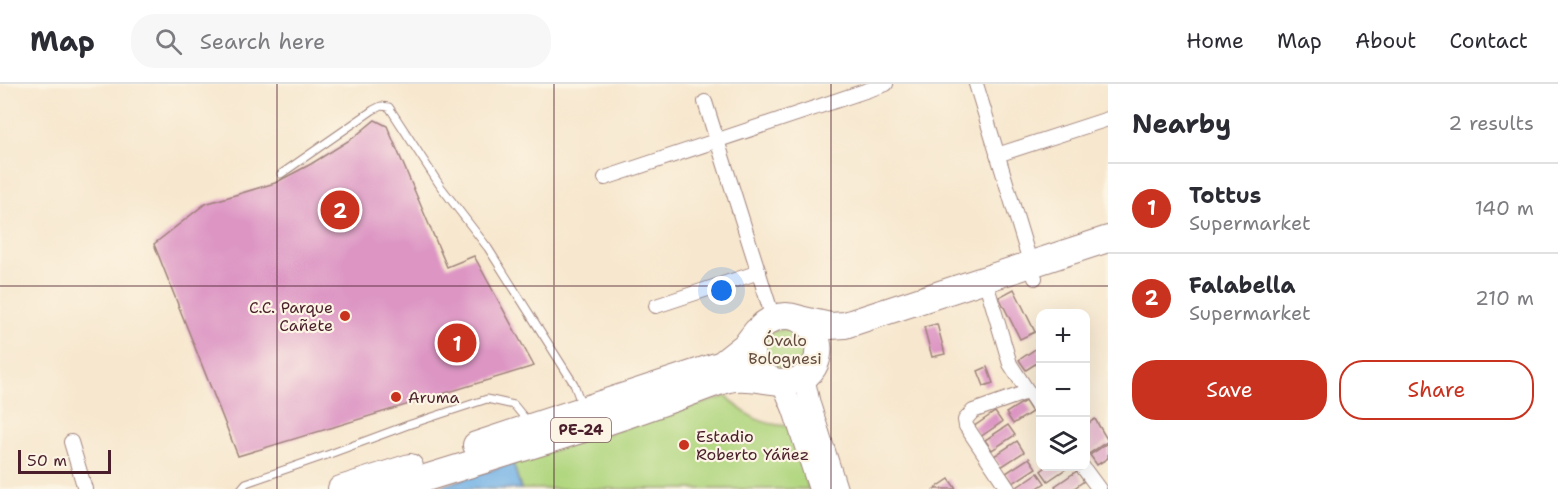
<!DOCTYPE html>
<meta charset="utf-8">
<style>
:root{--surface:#fff;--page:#f7f7f7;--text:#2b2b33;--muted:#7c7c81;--line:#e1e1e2;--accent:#c8321e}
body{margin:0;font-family:"Shantell Sans",sans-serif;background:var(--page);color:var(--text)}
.controls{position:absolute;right:18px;bottom:18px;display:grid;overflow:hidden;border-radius:12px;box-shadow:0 6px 24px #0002}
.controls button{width:54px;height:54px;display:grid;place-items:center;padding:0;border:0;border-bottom:2px solid var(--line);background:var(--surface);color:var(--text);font:30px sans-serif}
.scale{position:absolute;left:18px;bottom:15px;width:93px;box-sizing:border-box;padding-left:6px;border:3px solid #4a1f2b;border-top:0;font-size:16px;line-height:21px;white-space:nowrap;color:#4a1f2b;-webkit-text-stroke:4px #fcf5e5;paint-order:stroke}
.you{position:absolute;left:722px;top:207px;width:21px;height:21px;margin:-15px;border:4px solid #fff;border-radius:50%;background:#1a73e8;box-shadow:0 0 0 9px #1a73e833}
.badge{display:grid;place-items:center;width:39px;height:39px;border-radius:50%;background:var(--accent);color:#fff;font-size:20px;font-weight:700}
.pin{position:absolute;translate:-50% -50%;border:3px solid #fff;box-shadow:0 2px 6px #0006}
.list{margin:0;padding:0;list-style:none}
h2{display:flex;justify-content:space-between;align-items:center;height:78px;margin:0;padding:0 24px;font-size:26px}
h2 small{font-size:20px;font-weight:400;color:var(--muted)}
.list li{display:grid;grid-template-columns:39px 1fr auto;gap:18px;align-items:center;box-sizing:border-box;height:90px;padding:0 24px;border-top:2px solid var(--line)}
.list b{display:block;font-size:22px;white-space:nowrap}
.list p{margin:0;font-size:20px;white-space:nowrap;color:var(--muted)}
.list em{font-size:20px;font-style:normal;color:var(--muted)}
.actions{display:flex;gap:12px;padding:18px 24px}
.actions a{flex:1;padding:14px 0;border:2px solid var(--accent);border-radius:24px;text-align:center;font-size:21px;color:var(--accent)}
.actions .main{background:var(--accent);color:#fff}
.icon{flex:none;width:33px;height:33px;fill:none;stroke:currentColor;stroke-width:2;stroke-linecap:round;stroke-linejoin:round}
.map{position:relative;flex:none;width:1108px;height:405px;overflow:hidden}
header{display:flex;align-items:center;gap:36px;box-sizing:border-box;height:84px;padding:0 30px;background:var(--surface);border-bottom:2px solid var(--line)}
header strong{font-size:28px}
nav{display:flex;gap:33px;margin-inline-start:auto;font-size:21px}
.search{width:420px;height:54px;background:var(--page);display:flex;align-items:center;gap:15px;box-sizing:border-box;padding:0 21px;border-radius:24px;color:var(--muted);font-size:22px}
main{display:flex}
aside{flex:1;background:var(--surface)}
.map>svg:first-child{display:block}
</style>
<header>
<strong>Map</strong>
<div class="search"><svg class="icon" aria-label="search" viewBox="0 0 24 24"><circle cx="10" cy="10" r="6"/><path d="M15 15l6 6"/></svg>Search here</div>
<nav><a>Home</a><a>Map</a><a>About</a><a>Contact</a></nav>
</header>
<main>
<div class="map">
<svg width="1108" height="405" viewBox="0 0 1108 405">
<rect width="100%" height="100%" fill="#fcf5e5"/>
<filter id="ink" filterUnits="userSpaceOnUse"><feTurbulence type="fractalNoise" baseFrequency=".0167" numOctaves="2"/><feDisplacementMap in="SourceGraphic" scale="12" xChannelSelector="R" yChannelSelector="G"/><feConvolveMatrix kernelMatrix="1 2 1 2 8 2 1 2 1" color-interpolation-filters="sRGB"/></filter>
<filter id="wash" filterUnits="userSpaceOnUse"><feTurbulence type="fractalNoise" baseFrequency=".008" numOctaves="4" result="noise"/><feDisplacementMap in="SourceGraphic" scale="24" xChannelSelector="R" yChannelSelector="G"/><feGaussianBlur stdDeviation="1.35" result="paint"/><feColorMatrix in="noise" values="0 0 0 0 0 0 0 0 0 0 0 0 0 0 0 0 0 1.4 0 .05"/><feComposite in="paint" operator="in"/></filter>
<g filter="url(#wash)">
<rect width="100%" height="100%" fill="#f7e7ce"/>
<g fill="#b2d781" stroke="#7e7b56" stroke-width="1.5">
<path d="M795 242 810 262 801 286 770 287 760 258 764 250Z"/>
<path d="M727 312C745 332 762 341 789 342L809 405H521L513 379Z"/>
</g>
<path fill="#73b2e6" stroke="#5e6888" stroke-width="1.5" d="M513 379 521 405H432Z"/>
<g id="blocks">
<g fill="#dd96c4">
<path d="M375 36 387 42 447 183 474 172 534 282 238 372 154 160 205 120 275 99 311 80 353 54Z"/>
<path d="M1014 205 1035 248 1020 255 999 213Z"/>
<path d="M937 240 945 270 932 273 924 243Z"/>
<path d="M1040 262V277L1026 286 1019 276Z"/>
<path d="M987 283 993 299 984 302 978 287Z"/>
<path d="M1025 317 1032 328 1013 340 1006 329Z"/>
<path d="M995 328 1002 338 980 353 973 343Z"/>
<path d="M1095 335 1108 357 1087 371 1086 341Z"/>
<path d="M1008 341 1015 351 992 366 985 356Z"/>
<path d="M1017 357 1024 368 1001 383 994 372Z"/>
<path d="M1108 359V374L1097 381 1090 371Z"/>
<path d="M1029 374 1036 384 1013 399 1006 389Z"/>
<path d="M1047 382H1070L1048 397 1041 387Z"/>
<path d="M1077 387 1084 397 1073 405H1057L1055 402Z"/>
<path d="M1038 389 1045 399 1036 405H1014Z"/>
<path d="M949 395 956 405H934Z"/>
</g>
</g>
</g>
<g filter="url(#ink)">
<use href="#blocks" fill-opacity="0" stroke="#a0837c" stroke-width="1.5"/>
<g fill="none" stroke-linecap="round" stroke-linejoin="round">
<defs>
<g id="lane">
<path d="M281 90 373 26 381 22 389 23 441 103 488 164 574 300 582 322"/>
<path d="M241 405 246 399 327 371 408 341 487 315 514 321 528 338"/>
</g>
<g id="street">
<path d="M976 0 1035 194"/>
<path d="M705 18 773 234"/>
<path d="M997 71 1108 35"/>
<path d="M605 94 886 0"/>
<path d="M989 209 1010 280 1040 326"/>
<path d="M656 222 759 188"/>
<path d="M71 358 85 405"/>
<path d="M1082 382 1099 405"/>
<path d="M1008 405 966 342 965 336 973 327 1027 308"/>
</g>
<g id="secondary">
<path d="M804 293 810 320 837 405"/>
<path d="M782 299 793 326 819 405"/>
</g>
<g id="highway">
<path d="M799 235 830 242 845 241 1108 155"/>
<path d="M476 361 722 280 746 261 756 248"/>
<path d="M341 405 410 383"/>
<path d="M391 405C456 384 522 365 587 344 620 334 653 322 686 310 700 305 714 299 729 295 754 289 785 306 804 293 826 278 822 243 797 234 765 223 735 263 761 289 764 292 768 294 772 296"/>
</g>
</defs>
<use href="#lane" stroke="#a0837c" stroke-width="9"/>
<use href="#street" stroke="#a0837c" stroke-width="16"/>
<use href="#secondary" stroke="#a0837c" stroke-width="22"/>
<use href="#highway" stroke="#a0837c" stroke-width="28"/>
<use href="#lane" stroke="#fff" stroke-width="7"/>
<use href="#street" stroke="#fff" stroke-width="14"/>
<use href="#secondary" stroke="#fff" stroke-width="20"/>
<use href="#highway" stroke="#fff" stroke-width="26"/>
</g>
</g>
<path fill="none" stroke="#4a1f2b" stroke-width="1.5" stroke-opacity="0.55" d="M277 0V405M554 0V405M831 0V405M0 202H1108"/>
<g fill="#c8321e" stroke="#fcf5e5" stroke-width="2">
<circle cx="345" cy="232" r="6"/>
<circle cx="396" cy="313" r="6"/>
<circle cx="684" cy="361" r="6"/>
</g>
<g text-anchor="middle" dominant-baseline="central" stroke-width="4.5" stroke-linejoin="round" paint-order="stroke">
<rect fill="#fcf5e5" stroke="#7f5f63" stroke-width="1.5" x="551" y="334" width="60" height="24" rx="4.5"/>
<g font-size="15" font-weight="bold" fill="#4a1f2b">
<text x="581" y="346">PE-24</text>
</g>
<g font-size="16" fill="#4a1f2b" stroke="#fcf5e5" text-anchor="start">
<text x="333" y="223" text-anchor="end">C.C. Parque<tspan x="333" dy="18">Cañete</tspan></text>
<text x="408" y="313">Aruma</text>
<text x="696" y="352">Estadio<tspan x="696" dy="18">Roberto Yáñez</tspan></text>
</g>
<g font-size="16" fill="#644d40" stroke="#fcf5e5">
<text x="785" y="256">Óvalo<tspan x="785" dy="18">Bolognesi</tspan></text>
</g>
</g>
</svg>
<div class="controls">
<button>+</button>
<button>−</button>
<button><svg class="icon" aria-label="layers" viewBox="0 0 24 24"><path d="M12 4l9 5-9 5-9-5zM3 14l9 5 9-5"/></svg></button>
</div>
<div class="scale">50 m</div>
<div class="you"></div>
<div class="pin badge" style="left:457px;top:259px">1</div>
<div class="pin badge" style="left:340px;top:126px">2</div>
</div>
<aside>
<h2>Nearby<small>2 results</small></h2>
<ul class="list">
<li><span class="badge">1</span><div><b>Tottus</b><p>Supermarket</p></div><em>140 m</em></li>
<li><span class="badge">2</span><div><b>Falabella</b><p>Supermarket</p></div><em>210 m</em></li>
</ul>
<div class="actions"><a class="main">Save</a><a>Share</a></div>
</aside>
</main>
